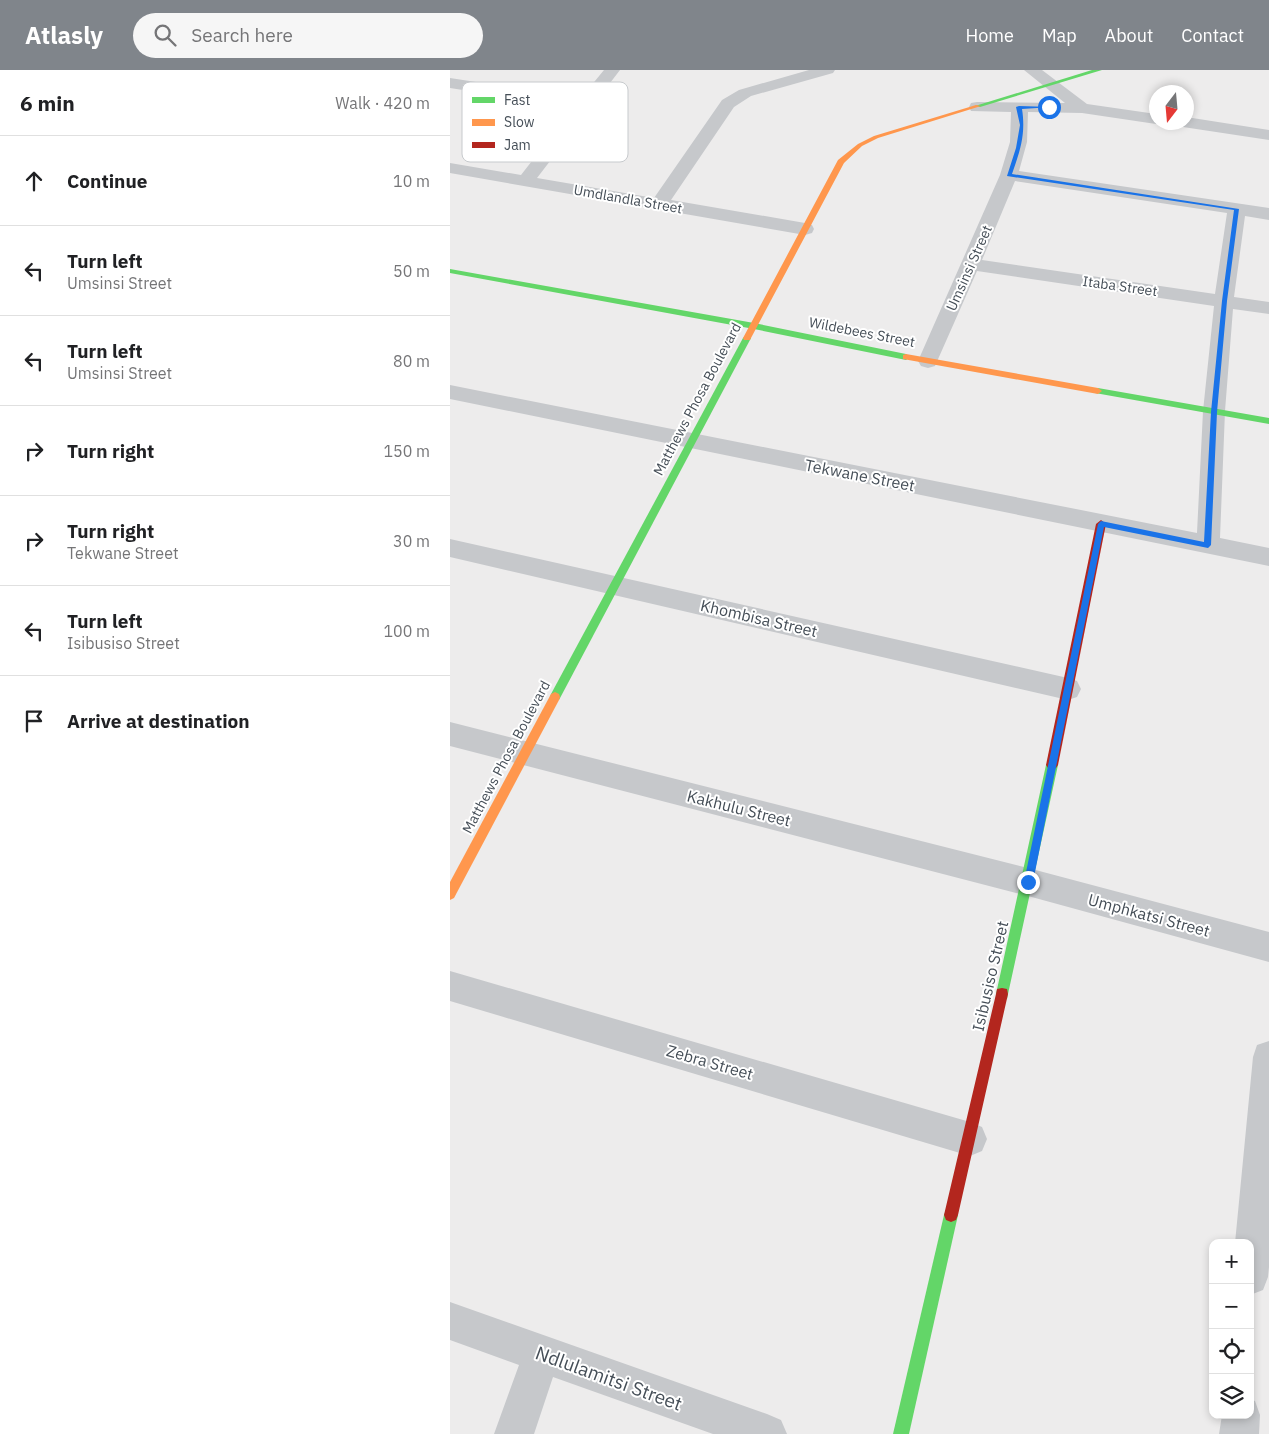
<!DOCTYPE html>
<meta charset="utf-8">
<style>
:root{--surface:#fff;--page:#f6f6f6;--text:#202124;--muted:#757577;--line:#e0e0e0;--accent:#80858b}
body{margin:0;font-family:"IBM Plex Sans",sans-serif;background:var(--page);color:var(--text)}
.controls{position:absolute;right:15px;bottom:15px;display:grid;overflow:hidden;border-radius:10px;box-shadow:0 2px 8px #0003}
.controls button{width:45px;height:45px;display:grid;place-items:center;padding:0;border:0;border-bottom:1px solid var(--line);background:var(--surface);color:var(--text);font:25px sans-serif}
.compass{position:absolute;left:699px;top:15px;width:45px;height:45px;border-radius:50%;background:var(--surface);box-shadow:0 2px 8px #0003;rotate:196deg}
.stop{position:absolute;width:15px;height:15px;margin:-11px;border:4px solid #1a73e8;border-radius:50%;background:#fff}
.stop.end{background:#1a73e8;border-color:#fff;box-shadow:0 1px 5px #0008}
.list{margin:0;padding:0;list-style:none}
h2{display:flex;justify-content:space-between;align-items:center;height:65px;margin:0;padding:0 20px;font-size:21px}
h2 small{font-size:16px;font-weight:400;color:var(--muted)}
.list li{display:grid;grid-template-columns:32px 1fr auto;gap:15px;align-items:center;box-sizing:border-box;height:90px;padding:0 20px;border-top:1px solid var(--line)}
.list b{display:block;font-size:19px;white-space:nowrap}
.list p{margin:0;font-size:16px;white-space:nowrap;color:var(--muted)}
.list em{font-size:16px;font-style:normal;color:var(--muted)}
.icon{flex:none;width:28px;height:28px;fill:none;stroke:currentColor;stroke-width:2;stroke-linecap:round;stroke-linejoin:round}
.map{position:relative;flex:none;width:819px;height:1364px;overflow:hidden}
header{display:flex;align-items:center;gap:30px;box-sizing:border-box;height:70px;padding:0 25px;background:var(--accent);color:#fff}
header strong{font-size:24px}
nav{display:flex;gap:28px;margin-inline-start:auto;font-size:18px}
.search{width:350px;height:45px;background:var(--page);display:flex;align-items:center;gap:12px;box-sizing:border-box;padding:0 18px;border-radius:28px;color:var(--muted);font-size:19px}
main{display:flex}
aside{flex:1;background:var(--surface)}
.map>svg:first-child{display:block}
</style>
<header>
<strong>Atlasly</strong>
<div class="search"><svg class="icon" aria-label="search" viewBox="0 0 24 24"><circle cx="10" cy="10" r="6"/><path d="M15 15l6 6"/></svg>Search here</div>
<nav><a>Home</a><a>Map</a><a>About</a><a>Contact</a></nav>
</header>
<main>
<aside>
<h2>6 min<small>Walk · 420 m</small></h2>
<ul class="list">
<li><svg class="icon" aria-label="ahead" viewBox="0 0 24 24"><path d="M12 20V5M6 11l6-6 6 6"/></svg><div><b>Continue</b></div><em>10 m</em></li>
<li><svg class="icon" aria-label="left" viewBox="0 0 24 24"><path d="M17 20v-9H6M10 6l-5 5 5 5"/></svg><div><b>Turn left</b><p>Umsinsi Street</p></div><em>50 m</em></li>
<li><svg class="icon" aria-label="left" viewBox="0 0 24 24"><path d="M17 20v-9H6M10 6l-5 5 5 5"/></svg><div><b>Turn left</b><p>Umsinsi Street</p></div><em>80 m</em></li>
<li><svg class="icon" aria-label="right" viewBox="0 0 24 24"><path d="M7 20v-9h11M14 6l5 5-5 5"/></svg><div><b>Turn right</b></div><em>150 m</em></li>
<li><svg class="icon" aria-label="right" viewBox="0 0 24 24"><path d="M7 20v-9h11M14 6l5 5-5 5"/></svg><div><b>Turn right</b><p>Tekwane Street</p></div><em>30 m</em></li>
<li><svg class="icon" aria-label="left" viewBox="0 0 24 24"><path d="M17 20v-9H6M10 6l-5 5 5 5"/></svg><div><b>Turn left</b><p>Isibusiso Street</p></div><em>100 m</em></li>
<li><svg class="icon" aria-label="arrive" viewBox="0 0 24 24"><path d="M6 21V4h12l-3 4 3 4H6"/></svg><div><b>Arrive at destination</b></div></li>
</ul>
</aside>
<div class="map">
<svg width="819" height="1364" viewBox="0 0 819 1364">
<rect width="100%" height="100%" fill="#edecec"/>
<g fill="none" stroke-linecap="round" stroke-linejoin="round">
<g fill="#c6c8cb" fill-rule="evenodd">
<path d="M154 0H170L87 108 204 128 272 30 289 20 359 0H385L383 3 301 26 284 37 221 130 355 153 362 155 364 159 362 163 355 165 0 103V93L71 105 124 37 0 18V8L131 28Z"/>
<path d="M574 0H592L637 34 706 44V52H712L706 54 632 43 578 42 577 72 569 101 819 138V150L795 146 784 227 819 232V244L783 239 775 341 770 468 819 478V496L0 329V315L747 463 753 341 764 236 527 201 485 296 478 298 471 296 468 291 550 105 560 72 561 42 521 41 519 37 521 33 527 32 615 33ZM565 111 777 143 765 224 532 190Z"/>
<path d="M736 47 819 60V70L733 57 727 56 725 52H736Z"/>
<path d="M0 469 618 608 627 611 631 619 627 627 618 630 0 487Z"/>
<path d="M0 652 578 798 819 862V892L578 826 0 676Z"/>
<path d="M0 901 520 1052 532 1057 537 1069 532 1081 520 1086 0 931Z"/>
<path d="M819 971V1197L818 1207 813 1220 800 1225V1173H785L803 987 807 975Z"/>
<path d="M0 1232 317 1344 331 1350 337 1364H263L103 1307 84 1364H44L69 1295 0 1270Z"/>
<path d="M800 1329 805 1331 810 1345 809 1364H769L772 1345H800Z"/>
</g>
<g fill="#63d668" fill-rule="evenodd">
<path d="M642 0H652L530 37 525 36Z"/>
<path d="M0 199 304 253 456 284 460 287 456 290 304 259 0 203Z"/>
<path d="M297 265 301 268 109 630H101L100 627 101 624 293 268Z"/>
<path d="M648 318 819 348V354L645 323 644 321Z"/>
<path d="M602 690 606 692 608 695 558 924 557 929 552 930 547 929 546 924 596 695 598 692Z"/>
<path d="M501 1138 506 1140 508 1145 459 1364H443L494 1145 496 1140Z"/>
</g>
<g fill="#ff974d" fill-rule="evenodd">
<path d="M526 35 531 36 428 68 412 76 394 93 301 268 300 270H294L293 268 388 90 408 74 424 66Z"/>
<path d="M456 284 648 318 652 321 648 324 453 289V285Z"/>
<path d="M105 622 109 624 110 627 109 630 4 828 0 830V812L101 624Z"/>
</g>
<g fill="#b3261e" fill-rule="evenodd">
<path d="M651 450 656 454 608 695 606 698 602 700 598 698 596 695 646 454Z"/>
<path d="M552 918 557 919 558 924 508 1145 506 1150 501 1152 496 1150 494 1145 546 924 547 919Z"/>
</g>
</g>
<path fill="#1a73e8" d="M569 36 602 37 572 39C576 64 570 81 562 104L789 139 777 231 767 342 761 475 758 478 654 457 583 812 578 816 574 812 648 454 651 451 754 472 761 342 772 231 784 140 557 106 566 78 570 55 566 37Z"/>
<g text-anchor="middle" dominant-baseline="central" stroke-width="4" stroke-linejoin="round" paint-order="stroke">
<g font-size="14" fill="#454e57" stroke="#fff">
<text transform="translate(178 129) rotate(10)">Umdlandla Street</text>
<text transform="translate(519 198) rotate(-66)">Umsinsi Street</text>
<text transform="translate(670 216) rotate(8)">Itaba Street</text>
<text transform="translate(412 262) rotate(11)">Wildebees Street</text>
<text transform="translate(247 329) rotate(-62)">Matthews Phosa Boulevard</text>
<text transform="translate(56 687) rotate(-62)">Matthews Phosa Boulevard</text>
</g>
<g font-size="16" fill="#454e57" stroke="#fff">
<text transform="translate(410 405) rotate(11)">Tekwane Street</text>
<text transform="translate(309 548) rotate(13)">Khombisa Street</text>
<text transform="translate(289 738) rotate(14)">Kakhulu Street</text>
<text transform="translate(699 845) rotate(15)">Umphkatsi Street</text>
<text transform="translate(540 906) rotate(-77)">Isibusiso Street</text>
<text transform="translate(260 992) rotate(16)">Zebra Street</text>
</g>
<g font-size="19" fill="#454e57" stroke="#fff">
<text transform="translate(159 1308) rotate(20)">Ndlulamitsi Street</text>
</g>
</g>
<rect x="12" y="12" width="166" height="80" rx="8" fill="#fff" stroke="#c7cacd" stroke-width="1"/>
<rect x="22" y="27" width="23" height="6" fill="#63d668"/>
<rect x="22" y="49" width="23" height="7" fill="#ff974d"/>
<rect x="22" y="72" width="23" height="6" fill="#b3261e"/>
<g font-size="14" fill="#454e57">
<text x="54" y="35">Fast</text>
<text x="54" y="57">Slow</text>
<text x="54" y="80">Jam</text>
</g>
</svg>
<div class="controls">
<button>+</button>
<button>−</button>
<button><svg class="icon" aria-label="locate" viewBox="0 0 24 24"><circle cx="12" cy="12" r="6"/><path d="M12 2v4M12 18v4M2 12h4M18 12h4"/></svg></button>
<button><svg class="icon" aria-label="layers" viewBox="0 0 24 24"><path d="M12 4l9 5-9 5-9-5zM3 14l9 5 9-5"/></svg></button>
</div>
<svg class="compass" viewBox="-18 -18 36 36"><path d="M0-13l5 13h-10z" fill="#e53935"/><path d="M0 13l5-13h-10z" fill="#757577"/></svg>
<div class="stop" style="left:599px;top:37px"></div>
<div class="stop end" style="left:578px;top:812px"></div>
</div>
</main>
